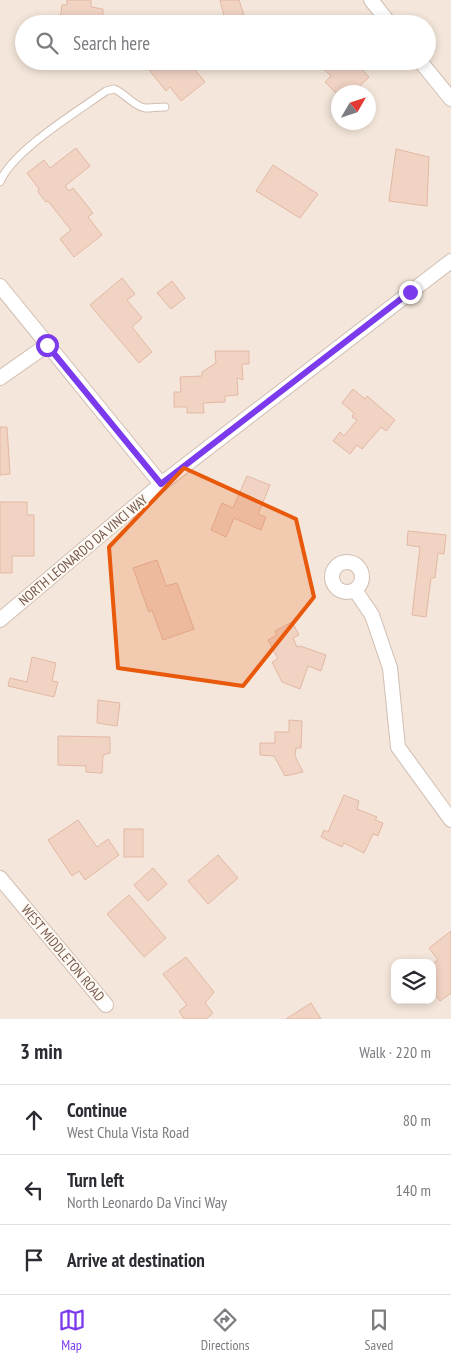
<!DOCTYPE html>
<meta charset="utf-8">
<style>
:root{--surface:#fff;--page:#f7f7f7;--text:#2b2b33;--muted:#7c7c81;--line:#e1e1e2;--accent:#7c3aed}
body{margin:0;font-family:"PT Sans Narrow",sans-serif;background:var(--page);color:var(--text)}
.controls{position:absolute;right:15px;bottom:15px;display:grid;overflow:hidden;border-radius:10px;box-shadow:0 2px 8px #0003}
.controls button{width:45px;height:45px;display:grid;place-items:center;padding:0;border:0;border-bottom:1px solid var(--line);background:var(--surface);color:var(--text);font:25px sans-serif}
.compass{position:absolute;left:331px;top:85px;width:45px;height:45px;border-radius:50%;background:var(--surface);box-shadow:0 2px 8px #0003;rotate:51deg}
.stop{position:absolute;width:15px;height:15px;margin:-11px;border:4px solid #7c3aed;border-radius:50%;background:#fff}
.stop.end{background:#7c3aed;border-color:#fff;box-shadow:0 1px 5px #0008}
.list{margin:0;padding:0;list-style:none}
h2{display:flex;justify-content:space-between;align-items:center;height:65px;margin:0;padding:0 20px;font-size:21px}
h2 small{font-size:16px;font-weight:400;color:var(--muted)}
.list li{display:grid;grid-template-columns:32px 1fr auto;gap:15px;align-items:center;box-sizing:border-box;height:70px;padding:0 20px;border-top:1px solid var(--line)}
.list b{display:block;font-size:19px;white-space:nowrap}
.list p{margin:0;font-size:16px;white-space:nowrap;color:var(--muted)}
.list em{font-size:16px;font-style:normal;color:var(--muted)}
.icon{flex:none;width:28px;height:28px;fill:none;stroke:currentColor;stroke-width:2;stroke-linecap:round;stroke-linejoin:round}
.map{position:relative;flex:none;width:451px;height:1019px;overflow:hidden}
.search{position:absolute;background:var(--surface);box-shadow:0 2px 8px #0003;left:15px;right:15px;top:15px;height:55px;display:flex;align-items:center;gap:12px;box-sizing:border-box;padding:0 18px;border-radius:28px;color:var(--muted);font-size:19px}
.sheet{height:275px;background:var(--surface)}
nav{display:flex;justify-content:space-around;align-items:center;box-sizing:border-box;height:70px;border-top:1px solid var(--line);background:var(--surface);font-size:14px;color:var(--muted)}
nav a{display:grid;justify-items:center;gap:2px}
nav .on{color:var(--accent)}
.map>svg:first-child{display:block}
</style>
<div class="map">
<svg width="451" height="1019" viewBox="0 0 451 1019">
<rect width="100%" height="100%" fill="#fcf4eb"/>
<path fill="#f4e6da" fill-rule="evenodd" d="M0 0H451V1019H0ZM24 24H427V61H24ZM338 92H368V122H338ZM395 963H432V1000H395Z"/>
<g fill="#f1d3c4" stroke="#e3b8a4">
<path d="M67 0H91V7L103 9V24H73V20H60L62 5H67Z"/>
<path d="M220 0H239L247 24H226Z"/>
<path d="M142 61H188L205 82 181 101 170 87 166 91Z"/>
<path d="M315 61H354L369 77 354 92H338V95L325 82 331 76Z"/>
<path d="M76 148 90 166 65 186 69 191 73 188 93 213 88 217 102 235 74 257 60 239 71 230 48 201 46 202 38 192 39 189 27 173 44 160 50 168Z"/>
<path d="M396 149 429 157 427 206 389 201Z"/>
<path d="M273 165 318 194 300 218 256 191Z"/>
<path d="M122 278 135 294 127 300 142 318 132 327 152 352 139 363 90 305Z"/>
<path d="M172 281 185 298 171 309 157 293Z"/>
<path d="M215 351H249V364H242L243 380 237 378 238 395 225 396V402L203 403 204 413H187V407H174V392H181L180 377 202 376V372L216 363Z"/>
<path d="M353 389 365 399 367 396 395 420 386 431 381 427 362 449 357 445 350 454 333 441 340 432 344 436 357 420 352 417 354 413 342 403Z"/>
<path d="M0 427H7L10 474 0 475Z"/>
<path d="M247 476 270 485 258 514 266 517 261 530 234 518 226 537 211 530 222 503 233 508Z"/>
<path d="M0 502H27V515H34V556H12V573H0Z"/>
<path d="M408 531 446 535 444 554 438 553 435 578H431L426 617 412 615 420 547 407 545Z"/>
<path d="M157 560 166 586 177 583 194 629 163 640 152 610 149 612 133 568Z"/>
<path d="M292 622 299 635 293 638 297 647 300 646 326 655 321 671 308 666 300 689 282 682 272 662 278 659 268 640 277 635 275 631Z"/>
<path d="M32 657 56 663 52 681 58 682 54 697 8 686 10 678 27 682Z"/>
<path d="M98 700 120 703 117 726 97 723Z"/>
<path d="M289 720 302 721 301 748H296L295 756 303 772 285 776 274 756 260 755V743H275V732H289Z"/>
<path d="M58 736 110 737V753L103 755 102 773 86 772V766L58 765Z"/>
<path d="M344 795 359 801 357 809 377 817 375 820 383 823 378 836 373 834 364 853 344 843 342 847 321 837 324 830 328 832Z"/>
<path d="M78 820 97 847 108 839 119 855 85 880 79 871 72 876 48 840Z"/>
<rect x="124" y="829" width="19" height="28"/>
<path d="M218 855 238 878 208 904 188 881Z"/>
<path d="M153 868 167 884 148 901 134 885Z"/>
<path d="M129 895 166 938 144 957 107 914Z"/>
<path d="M451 931V993L440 1001 432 991V964L438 960 429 948Z"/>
<path d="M186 957 214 992 205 1003 213 1013 206 1019H184L179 1011 187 1005 163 974Z"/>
<path d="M311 1003 321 1019H286Z"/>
</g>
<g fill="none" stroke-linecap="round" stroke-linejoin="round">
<defs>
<path id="lane" d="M0 182C12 151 78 111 106 91L114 89C125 93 133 106 145 108 151 108 159 107 165 107"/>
<g id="street">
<path d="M371 0 390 24"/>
<path d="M420 61 451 99"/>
<path d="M0 286 161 484"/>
<path d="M0 378 47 345"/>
<circle cx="347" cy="577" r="15"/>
<path d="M355 590 372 615 390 668 398 747 451 820"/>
<path d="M0 620 161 484 451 261"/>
<path d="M0 878 106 1005"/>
</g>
</defs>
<use href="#lane" stroke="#d1beb3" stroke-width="9"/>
<use href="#street" stroke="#d1beb3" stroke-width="16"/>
<use href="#lane" stroke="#fff" stroke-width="7"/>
<use href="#street" stroke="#fff" stroke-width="14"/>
</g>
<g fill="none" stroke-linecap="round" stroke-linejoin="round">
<path stroke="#7c3aed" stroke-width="6" d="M47 345 161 484 410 292"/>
</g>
<path fill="#e8590c" fill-opacity="0.2" stroke="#e8590c" stroke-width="4" stroke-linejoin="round" d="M184 468 296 519 314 597 243 686 118 668 109 547Z"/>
<g text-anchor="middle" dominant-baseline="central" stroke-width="4" stroke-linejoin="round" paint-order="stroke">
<g font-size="14" fill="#775a4e" stroke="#fef9f2">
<text transform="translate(83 550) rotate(-40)">NORTH LEONARDO DA VINCI WAY</text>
<text transform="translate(63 953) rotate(50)">WEST MIDDLETON ROAD</text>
</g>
</g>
</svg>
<div class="controls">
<button><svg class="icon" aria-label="layers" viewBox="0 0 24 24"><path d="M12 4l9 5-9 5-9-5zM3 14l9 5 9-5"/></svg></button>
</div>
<svg class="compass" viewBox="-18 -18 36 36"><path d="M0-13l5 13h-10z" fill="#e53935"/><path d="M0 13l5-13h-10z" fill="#7c7c81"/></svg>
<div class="stop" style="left:47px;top:345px"></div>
<div class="stop end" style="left:410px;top:292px"></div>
<div class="search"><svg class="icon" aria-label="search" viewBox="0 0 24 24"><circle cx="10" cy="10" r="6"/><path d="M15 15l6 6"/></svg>Search here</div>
</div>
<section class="sheet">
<h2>3 min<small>Walk · 220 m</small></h2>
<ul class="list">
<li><svg class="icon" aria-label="ahead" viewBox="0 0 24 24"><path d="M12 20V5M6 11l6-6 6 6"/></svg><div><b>Continue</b><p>West Chula Vista Road</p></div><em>80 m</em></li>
<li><svg class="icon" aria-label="left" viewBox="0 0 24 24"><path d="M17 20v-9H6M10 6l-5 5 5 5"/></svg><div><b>Turn left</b><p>North Leonardo Da Vinci Way</p></div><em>140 m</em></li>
<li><svg class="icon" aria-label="arrive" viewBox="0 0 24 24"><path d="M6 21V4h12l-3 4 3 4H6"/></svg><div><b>Arrive at destination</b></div></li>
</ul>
</section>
<nav>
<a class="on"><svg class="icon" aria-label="map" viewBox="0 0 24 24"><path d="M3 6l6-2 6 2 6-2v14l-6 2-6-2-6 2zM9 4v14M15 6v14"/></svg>Map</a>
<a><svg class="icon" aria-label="directions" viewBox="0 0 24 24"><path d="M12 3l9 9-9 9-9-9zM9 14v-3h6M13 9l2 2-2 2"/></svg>Directions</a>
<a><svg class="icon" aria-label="saved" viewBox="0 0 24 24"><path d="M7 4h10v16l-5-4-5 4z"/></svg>Saved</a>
</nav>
